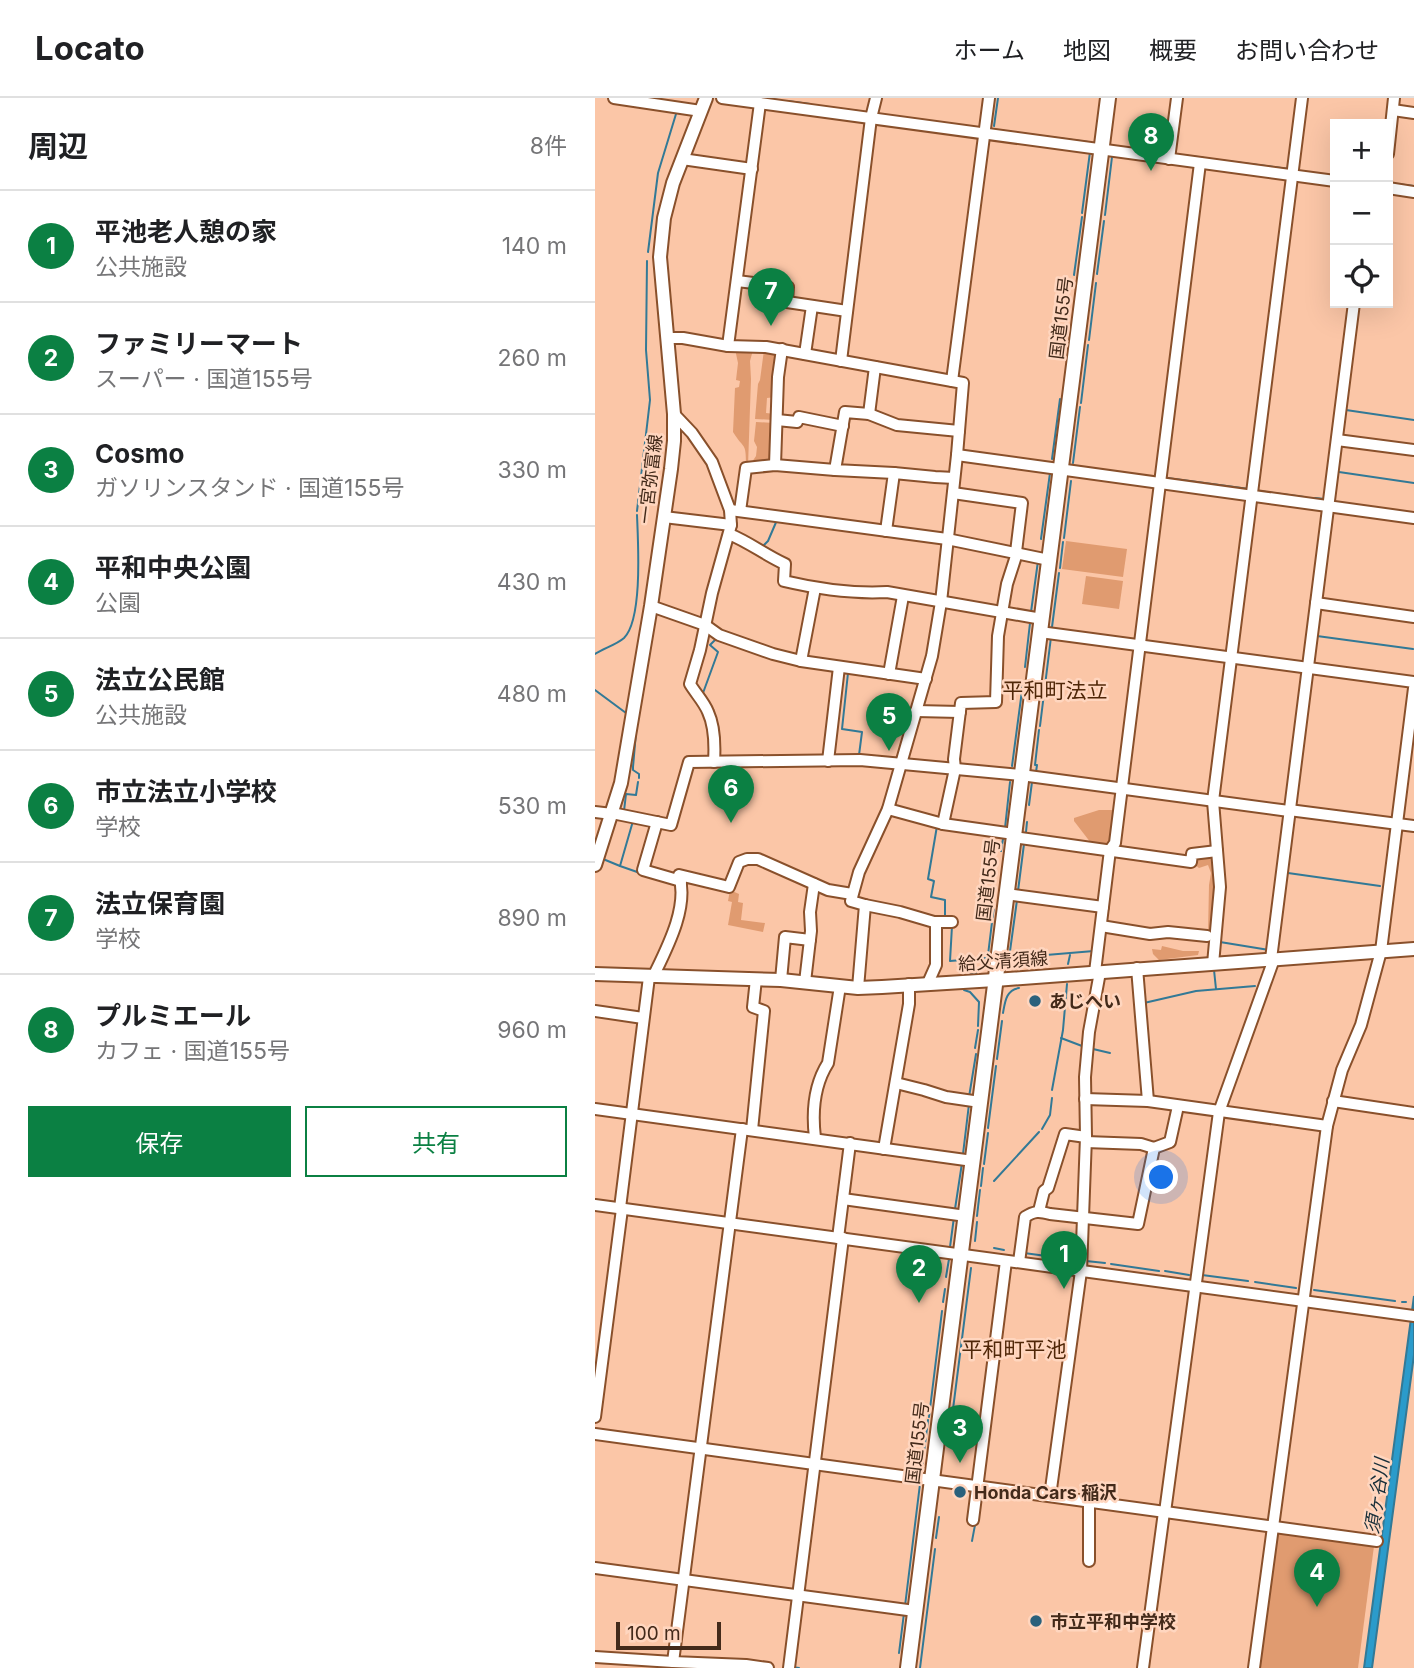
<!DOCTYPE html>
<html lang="ja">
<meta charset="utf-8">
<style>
:root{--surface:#fff;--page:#f2f2f2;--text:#202124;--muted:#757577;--line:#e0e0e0;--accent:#0b8043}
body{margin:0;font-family:Inter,"Noto Sans JP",sans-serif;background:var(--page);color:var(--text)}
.controls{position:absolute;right:21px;top:21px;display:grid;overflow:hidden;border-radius:0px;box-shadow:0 7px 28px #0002}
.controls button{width:63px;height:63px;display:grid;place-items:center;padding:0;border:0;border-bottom:2px solid var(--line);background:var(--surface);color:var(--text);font:35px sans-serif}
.scale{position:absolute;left:21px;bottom:18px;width:105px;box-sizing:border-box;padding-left:7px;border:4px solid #432a1a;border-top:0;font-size:19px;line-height:24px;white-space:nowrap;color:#432a1a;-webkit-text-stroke:5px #ffd6bf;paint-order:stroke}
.you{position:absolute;left:567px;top:1080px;width:24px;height:24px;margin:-18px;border:5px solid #fff;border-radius:50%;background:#1a73e8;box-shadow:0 0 0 10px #1a73e833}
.badge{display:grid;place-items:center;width:46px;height:46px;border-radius:50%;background:var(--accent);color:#fff;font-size:23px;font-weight:700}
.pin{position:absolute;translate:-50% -58px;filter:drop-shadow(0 2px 4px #0008)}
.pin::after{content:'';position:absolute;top:37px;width:24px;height:21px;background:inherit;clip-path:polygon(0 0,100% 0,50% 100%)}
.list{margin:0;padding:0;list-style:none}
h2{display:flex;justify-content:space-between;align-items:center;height:91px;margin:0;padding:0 28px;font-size:30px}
h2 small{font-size:23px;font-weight:400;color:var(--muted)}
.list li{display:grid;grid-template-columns:46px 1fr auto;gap:21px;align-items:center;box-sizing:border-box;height:112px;padding:0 28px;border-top:2px solid var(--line)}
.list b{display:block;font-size:26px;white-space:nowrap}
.list p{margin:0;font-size:23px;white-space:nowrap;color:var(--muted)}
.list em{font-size:23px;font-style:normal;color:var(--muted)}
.actions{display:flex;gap:14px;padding:21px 28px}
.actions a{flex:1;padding:16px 0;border:2px solid var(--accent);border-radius:0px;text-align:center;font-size:24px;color:var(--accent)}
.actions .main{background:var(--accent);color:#fff}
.icon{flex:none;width:38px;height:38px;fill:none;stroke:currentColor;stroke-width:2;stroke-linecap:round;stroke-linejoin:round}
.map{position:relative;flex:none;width:819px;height:1570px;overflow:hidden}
header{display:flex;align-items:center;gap:42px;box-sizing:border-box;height:98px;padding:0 35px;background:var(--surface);border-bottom:2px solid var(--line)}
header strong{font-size:33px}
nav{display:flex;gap:38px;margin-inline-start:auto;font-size:24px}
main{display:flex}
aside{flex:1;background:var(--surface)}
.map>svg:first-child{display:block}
</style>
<header>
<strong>Locato</strong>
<nav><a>ホーム</a><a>地図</a><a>概要</a><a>お問い合わせ</a></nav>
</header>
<main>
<aside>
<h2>周辺<small>8件</small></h2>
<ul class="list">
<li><span class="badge">1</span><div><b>平池老人憩の家</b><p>公共施設</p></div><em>140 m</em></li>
<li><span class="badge">2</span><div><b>ファミリーマート</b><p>スーパー · 国道155号</p></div><em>260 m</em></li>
<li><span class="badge">3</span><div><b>Cosmo</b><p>ガソリンスタンド · 国道155号</p></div><em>330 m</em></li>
<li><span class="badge">4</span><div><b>平和中央公園</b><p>公園</p></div><em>430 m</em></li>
<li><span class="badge">5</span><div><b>法立公民館</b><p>公共施設</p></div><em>480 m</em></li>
<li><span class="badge">6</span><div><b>市立法立小学校</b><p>学校</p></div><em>530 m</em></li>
<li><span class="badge">7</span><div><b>法立保育園</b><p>学校</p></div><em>890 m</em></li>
<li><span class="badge">8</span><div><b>プルミエール</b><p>カフェ · 国道155号</p></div><em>960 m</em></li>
</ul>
<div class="actions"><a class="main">保存</a><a>共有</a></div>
</aside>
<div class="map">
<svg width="819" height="1570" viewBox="0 0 819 1570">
<rect width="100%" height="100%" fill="#fbc6a7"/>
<g fill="#e09b70">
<path d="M140 251 158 252 155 263 156 281 153 368 151 367C151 343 149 352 138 334L140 290 144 289 145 283 141 282 143 265Z"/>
<path d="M169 252 183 256 181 299 172 300 171 315 180 316 179 322 160 321 163 286 165 282Z"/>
<path d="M161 324 179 325 178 365 158 367 157 364 161 358 162 349 159 343Z"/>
<path d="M471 443 532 451 528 479 467 471Z"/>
<path d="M491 478 528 483 524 511 487 506Z"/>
<path d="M504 712H521L517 747 499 749 479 723V720Z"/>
<path d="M619 755 621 770 617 834 613 835 614 787 616 775 613 767 604 770 598 765 599 757Z"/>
<path d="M135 792 144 796 143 804 148 805 146 822 170 825 168 834 133 827 137 804 133 803Z"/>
<path d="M567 848 588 853H604L603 857 564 862 558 856 557 851 566 852Z"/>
<path d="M683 1434 777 1446 779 1448 763 1570H665Z"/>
</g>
<path fill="#2b9bcb" stroke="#327996" stroke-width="2" d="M819 1198V1257L777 1570H769Z"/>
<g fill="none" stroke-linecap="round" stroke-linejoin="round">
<g stroke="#327996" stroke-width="2">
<path d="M169 0 183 2"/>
<path d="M192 3 215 6"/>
<path d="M224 8 271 14"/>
<path d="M284 16 384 30"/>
<path d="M399 28 403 0"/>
<path d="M403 32 493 44"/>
<path d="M586 57 603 59"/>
<path d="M608 60 694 71"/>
<path d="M703 73 740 78"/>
<path d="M793 85 819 88"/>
<path d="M487 115 495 54"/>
<path d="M510 117 517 59"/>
<path d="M53 154 63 75 81 16"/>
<path d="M502 176 509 123"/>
<path d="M479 177 487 119"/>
<path d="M494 242 501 185"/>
<path d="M486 305 493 247"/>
<path d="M751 312 819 322"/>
<path d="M457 361 465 301"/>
<path d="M478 365 485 309"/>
<path d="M744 374 819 385"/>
<path d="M570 378 572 380 654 391"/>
<path d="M664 393 709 399"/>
<path d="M720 400 730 401"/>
<path d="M42 413 55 302 51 252 52 163"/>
<path d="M469 440 476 383"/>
<path d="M446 441 455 375"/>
<path d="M169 447 173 443 182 422"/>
<path d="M465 470 468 444"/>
<path d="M436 514 443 463"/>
<path d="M457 529 464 475"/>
<path d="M722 538 818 551"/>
<path d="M0 556C9 550 21 547 29 540 48 521 43 444 42 417"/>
<path d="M430 569 435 525"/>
<path d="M253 575 247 631 267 634 264 657"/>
<path d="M0 592 31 615"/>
<path d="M108 595 123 554 115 547 120 542"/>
<path d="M42 623 38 669V672L44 676V680"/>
<path d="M445 628 456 539"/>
<path d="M417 668 428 585"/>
<path d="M441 674 442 667H440L444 632"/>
<path d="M434 707 437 684"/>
<path d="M29 713 31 696 41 697 43 684"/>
<path d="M38 723 25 768 45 775"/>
<path d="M342 728 333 781 339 783 336 799 350 802V817"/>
<path d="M410 730 415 684"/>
<path d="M431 734 432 724"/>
<path d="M406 753 408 741"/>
<path d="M8 761 25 768"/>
<path d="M693 775 785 788"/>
<path d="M423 793 429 746"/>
<path d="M357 828 355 863 391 860"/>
<path d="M625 844 674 852"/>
<path d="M415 853 422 802"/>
<path d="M416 860 499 853"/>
<path d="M416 861 425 870"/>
<path d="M473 866 475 857"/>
<path d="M619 872 621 891"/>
<path d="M373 877 380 876 392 865 399 808"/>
<path d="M369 892 375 894 384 904 383 928"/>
<path d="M549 905 601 893 660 888"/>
<path d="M408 915C410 904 411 892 424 890"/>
<path d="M466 940 487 948"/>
<path d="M380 950 383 932"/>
<path d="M498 951 515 955"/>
<path d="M402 961 407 923"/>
<path d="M457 992 468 932 472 886"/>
<path d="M374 999 381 956"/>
<path d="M393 1030 401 968"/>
<path d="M447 1031 455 1017 457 1000"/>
<path d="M368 1056 374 1006"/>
<path d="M389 1066 393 1035"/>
<path d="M399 1083 444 1034"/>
<path d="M386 1088 388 1070"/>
<path d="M360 1111 367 1065"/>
<path d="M382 1118 385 1092"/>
<path d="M380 1143 382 1124"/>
<path d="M355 1149 359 1119"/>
<path d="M399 1150 409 1152"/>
<path d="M429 1155 481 1162"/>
<path d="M491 1163 510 1165"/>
<path d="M516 1166 564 1173"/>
<path d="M376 1170 357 1319 388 1322"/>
<path d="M570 1173 594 1177"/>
<path d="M607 1177 653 1183"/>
<path d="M351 1179 354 1161"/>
<path d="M660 1184 701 1190"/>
<path d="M719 1192 800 1203"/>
<path d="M348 1204 350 1191"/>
<path d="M807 1204H811"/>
<path d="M334 1319 347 1213"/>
<path d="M326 1377 333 1322"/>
<path d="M341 1440 344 1419"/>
<path d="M377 1443 380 1427"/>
<path d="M310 1508 325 1386"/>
<path d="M304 1555 309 1515"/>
<path d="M197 1569 204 1570"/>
<path d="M325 1570 340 1451"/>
</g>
<defs>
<g id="minor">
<path d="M19 0 106 13"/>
<path d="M127 0 740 83"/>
<path d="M798 12 819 15"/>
<path d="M793 56 799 0"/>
<path d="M87 61 157 71"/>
<path d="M574 61 582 0"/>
<path d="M793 90 819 94"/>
<path d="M142 183 193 189 192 204 252 213"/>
<path d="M73 240H88L133 248 171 249 368 285 362 357 346 504 337 558 293 711 264 774 256 803 270 807 263 890"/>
<path d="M133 248 165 5"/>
<path d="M210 256 217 208"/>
<path d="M246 263 276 20 281 0"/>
<path d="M357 283 394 0"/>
<path d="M79 316 97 335 117 364 135 412 136 427 117 495 105 552 95 586C101 596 109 604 113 614 120 629 120 648 119 664"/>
<path d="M274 316 280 269"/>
<path d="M182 322 202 324 204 319 248 328"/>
<path d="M742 342 819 352"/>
<path d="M362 357 819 420"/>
<path d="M180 367 183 279 187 251"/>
<path d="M299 375 340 379 359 380"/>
<path d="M358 395 427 405 421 454"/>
<path d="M135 412 352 441 454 462"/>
<path d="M145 413 151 370 180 367 240 372"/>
<path d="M69 419 136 427"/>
<path d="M291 433 299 375 240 372 250 314 274 316 302 327 364 333"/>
<path d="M134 436C154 444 170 457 190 466L189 483C223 491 257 496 292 494L447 521"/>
<path d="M721 505 819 519"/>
<path d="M56 508 110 527 124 537 178 556 206 563 331 581"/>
<path d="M445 534 819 584"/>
<path d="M206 563 220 490"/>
<path d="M294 576 308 498"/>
<path d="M321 613 365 614"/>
<path d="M233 663 244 569"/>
<path d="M293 711 348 726 419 736"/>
<path d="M694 712 819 728"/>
<path d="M0 714 17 716"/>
<path d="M17 715 76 727 94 664 265 662 426 677 694 713"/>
<path d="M62 724 48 772 86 783"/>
<path d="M348 726 360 671 359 661 366 605 401 604 403 538 412 486 422 455"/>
<path d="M418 739 596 764 597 756 622 753"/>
<path d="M411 796 508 809"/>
<path d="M270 807 305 814 339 824H357"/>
<path d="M506 828 555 836 573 834 612 838"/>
<path d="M676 861 759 205"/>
<path d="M618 866 625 789 618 703 707 0"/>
<path d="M542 870 553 1003"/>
<path d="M500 874 515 752 520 745 605 65"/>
<path d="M58 879C72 850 94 809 84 777L134 789 144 764 152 761H163L233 792 257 796"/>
<path d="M186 882 190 839 215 842"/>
<path d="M210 884 216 833 215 814 219 786"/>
<path d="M333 885 341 867V824"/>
<path d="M0 913 48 920"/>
<path d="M301 985 329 992 351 999 385 1004"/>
<path d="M490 1001 553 1003 732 1028"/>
<path d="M738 1003 819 1015"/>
<path d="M0 1011 378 1063"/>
<path d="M147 1031 78 1564 151 1567 173 1570"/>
<path d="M157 1032 169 913 158 909 161 881"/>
<path d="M220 1040C217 1015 219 987 233 965L245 888"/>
<path d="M491 1044 546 1046 559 1050"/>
<path d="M289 1051 314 906V886"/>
<path d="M248 1101 371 1118"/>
<path d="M0 1107 819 1218"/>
<path d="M25 1110 54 879"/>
<path d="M444 1113 449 1093 453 1090 470 1036 491 1039"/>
<path d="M243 1140 255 1045"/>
<path d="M424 1164 430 1119C439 1113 444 1113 455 1116L543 1126 559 1050 575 1044 583 1008"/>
<path d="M0 1319 27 1111"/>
<path d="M0 1336 782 1443"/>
<path d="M455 1398 486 1173 491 1039 490 979 494 934 505 874"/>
<path d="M494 1404V1463"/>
<path d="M570 1414 624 1014 679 861"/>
<path d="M378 1422 411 1163"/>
<path d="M0 1470 320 1513"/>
<path d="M0 1559 78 1564"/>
<path d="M194 1570 248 1140"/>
<path d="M548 1570 569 1414"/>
<path d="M659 1570 732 1028 747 972 766 927 786 853 819 590"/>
</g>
<g id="major">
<path d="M0 767 26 685 56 508 76 371 79 343V316L65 159 69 120 78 85 111 0"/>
<path d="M0 876 186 882 263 890 287 889 400 882 819 851"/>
</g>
<path id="highway" d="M313 1570 513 0"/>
</defs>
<use href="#minor" stroke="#89502b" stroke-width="14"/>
<use href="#major" stroke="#89502b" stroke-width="16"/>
<use href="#highway" stroke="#89502b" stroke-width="18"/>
<use href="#minor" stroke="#fff" stroke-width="10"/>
<use href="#major" stroke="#fff" stroke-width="12"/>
<use href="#highway" stroke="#fff" stroke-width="14"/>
</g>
<g fill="#2a617c" stroke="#ffd6bf" stroke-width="2.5">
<circle cx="440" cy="903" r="7"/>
<circle cx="365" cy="1394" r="7"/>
<circle cx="441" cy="1523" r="7"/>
</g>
<g text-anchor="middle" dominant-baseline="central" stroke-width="5" stroke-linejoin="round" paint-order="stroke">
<g font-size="18" fill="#432a1a" stroke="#ffd6bf">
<text transform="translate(466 220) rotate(-83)">国道155号</text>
<text transform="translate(55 381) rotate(-83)">一宮弥富線</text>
<text transform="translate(393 782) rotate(-83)">国道155号</text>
<text transform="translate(408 863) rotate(-4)">給父清須線</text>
<text transform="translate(322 1345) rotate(-83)">国道155号</text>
</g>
<g font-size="18" font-weight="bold" fill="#432a1a" stroke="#ffd6bf" text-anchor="start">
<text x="454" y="903">あじへい</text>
<text x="379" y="1394">Honda Cars 稲沢</text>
<text x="455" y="1523">市立平和中学校</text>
</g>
<g font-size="19" font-style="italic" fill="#172e39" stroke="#ffd6bf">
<text transform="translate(782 1398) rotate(-82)">須ヶ谷川</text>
</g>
<g font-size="21" fill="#502708" stroke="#ffd6bf">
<text x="460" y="592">平和町法立</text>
<text x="419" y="1251">平和町平池</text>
</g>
</g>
</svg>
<div class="controls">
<button>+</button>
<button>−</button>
<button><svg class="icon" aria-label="locate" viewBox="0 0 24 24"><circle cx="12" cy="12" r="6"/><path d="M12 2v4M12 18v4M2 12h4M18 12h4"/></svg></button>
</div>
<div class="scale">100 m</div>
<div class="you"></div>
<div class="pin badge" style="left:469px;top:1191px">1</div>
<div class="pin badge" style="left:324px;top:1205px">2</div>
<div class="pin badge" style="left:365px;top:1365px">3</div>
<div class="pin badge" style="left:722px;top:1509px">4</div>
<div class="pin badge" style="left:294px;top:653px">5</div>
<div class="pin badge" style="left:136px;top:725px">6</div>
<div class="pin badge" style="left:176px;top:228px">7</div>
<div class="pin badge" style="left:556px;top:73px">8</div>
</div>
</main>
